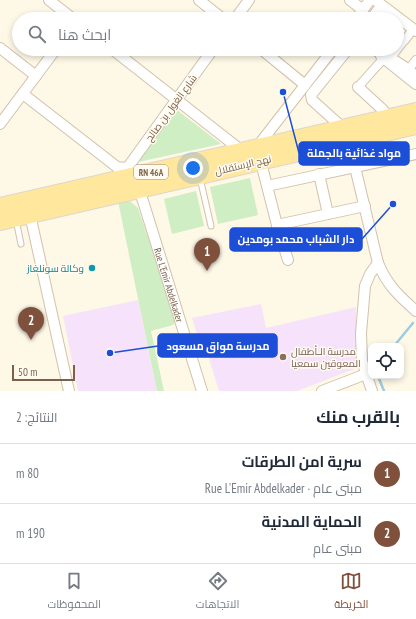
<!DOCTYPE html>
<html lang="ar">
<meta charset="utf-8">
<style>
:root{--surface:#fff;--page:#f2f2f3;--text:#1f2937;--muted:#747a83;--line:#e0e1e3;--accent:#7f503b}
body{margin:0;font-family:"PT Sans Narrow",Cairo,sans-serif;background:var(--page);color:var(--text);direction:rtl}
.controls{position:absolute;right:12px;bottom:12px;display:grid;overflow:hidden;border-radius:8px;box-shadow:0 2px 6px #0003}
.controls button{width:36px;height:36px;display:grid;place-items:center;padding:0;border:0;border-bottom:1px solid var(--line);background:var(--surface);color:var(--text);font:20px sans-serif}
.scale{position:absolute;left:12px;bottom:10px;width:63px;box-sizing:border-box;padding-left:4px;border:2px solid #7c6148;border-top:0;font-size:11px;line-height:14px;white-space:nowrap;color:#7c6148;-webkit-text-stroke:3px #fffbf0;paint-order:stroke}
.you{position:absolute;left:193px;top:168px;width:14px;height:14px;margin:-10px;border:3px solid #fff;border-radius:50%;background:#1a73e8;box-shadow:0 0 0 6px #1a73e833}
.badge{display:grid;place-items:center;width:26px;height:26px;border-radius:50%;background:var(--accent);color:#fff;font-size:13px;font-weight:700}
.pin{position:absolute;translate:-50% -33px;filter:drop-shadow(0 1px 2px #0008)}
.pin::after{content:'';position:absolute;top:21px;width:14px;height:12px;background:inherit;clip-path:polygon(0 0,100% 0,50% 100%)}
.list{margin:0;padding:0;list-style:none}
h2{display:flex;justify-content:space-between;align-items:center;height:52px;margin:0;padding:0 16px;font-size:17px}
h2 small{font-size:13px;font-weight:400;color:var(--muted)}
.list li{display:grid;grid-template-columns:26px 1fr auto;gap:12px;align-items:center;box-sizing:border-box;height:60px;padding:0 16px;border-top:1px solid var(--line)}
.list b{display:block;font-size:15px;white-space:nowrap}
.list p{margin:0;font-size:13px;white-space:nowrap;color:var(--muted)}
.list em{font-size:13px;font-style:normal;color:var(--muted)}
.icon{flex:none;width:22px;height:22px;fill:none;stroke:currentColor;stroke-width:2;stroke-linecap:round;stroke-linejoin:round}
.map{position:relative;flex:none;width:416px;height:391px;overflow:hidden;direction:ltr}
.search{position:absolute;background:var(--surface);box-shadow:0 2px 6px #0003;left:12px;right:12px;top:12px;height:44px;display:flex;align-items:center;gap:10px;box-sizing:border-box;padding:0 14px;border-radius:22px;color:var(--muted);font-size:15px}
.sheet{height:172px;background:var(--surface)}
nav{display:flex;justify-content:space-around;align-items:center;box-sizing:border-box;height:56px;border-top:1px solid var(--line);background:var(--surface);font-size:11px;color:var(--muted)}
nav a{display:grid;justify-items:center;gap:2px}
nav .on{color:var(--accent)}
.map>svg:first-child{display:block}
</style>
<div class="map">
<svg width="416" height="391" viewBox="0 0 416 391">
<rect width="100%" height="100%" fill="#fef8e7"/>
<g fill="#f6e3fb">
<path d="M138 300 157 391H78L63 316Z"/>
<path d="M261 304 266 328 356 307 357 368 297 391H219L205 346 200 344 192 318Z"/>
</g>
<g fill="#cfeec3">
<path d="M177 110 221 144 138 162Z"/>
<path d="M250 178 258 215 218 224 210 187Z"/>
<path d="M196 191 204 226 172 234 164 199Z"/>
<path d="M125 199 131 202 138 208 176 320 173 325 151 331 164 391H157L118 201Z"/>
</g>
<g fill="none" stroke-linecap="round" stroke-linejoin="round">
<g stroke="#9eccde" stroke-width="2.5">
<path d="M394 346 413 323"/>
<path d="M378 376 384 391"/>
</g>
<path stroke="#ded2bf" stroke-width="10" stroke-dasharray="10 5" stroke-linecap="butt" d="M373 49 381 56"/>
<defs>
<g id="service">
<path d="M200 178 211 226"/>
<path d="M16 220 21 244"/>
</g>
<g id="pedestrian">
<path d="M405 40 413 29"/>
<path d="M391 57 405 66"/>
<path d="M416 60 409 69 416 75"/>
<path d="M388 61 402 43"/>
<path d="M358 87 384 58"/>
</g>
<g id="minor">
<path d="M49 0 73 19"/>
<path d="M199 0 223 19"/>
<path d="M350 0 363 10"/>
<path d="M375 0 416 31"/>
<path d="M235 19 249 0"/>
<path d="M356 19 370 0"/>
<path d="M371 19 378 10"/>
<path d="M0 48 36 76"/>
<path d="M112 49 242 151 243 153"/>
<path d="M261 49 305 85"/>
<path d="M381 56 416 84"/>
<path d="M358 87 382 109 389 117"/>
<path d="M23 94 117 167 123 168 128 167"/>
<path d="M0 124 56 49"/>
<path d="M343 128 312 100 311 95 348 49"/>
<path id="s1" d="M128 167 133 176 143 201 202 391"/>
<path d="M128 167 213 49"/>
<path d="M355 167 378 263C387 285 399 296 416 311"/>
<path d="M319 174 328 214"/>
<path d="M267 186 416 154"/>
<path d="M29 210 69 391"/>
<path d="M277 225 365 206"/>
<path d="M288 260 277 225 257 147 333 49"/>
<path d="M322 391 366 374"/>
<path d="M372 391 362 361 361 333 365 286 370 274 378 263"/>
</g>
<g id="primary">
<path d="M0 206 416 111"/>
<path d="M0 222 416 126"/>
</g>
</defs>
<use href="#service" stroke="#d3c1ab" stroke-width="7"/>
<use href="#pedestrian" stroke="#d3c1ab" stroke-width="10"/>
<use href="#minor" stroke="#d3c1ab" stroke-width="12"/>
<use href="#primary" stroke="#ddd6cf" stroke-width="18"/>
<use href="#service" stroke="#fff" stroke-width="5"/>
<use href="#pedestrian" stroke="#fff" stroke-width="8"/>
<use href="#minor" stroke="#fff" stroke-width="10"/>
<use href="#primary" stroke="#ffe79e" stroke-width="16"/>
</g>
<circle fill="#0f9aa8" stroke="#fffbf0" stroke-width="1.5" cx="92" cy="268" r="4"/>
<circle fill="#8d6e63" stroke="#fffbf0" stroke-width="1.5" cx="283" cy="357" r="4"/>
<g text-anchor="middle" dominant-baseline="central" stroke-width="3" stroke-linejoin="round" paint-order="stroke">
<rect fill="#fffbf0" stroke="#a38f7a" stroke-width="1" x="134" y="165" width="34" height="14" rx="3"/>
<g font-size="9" font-weight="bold" fill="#7c6148">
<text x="151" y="172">RN 46A</text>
</g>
<g font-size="10" fill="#7c6148" stroke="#fffbf0">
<text transform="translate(171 108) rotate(-54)">شارع الغول بن صالح</text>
<text transform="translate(243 165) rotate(-13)">نهج الإستقلال</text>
<text stroke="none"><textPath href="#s1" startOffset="125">Rue L'Emir Abdelkader</textPath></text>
</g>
<g font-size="10" fill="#0d838f" stroke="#fffbf0" text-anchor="end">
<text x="84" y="268">وكالة سونلغاز</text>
</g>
<g font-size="10" fill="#785e54" stroke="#fffbf0" text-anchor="start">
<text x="291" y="351">مدرسة الـأطفال<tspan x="291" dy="12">المعوقين سمعيا</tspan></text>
</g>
</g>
<path fill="none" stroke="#1d4ed8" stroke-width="1.5" d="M283 92L299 153M393 204L362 239M110 353L158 346"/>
<g fill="#1d4ed8" stroke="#fffbf0" stroke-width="1.5">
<circle cx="283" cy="92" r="4"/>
<circle cx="393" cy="204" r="4"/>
<circle cx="110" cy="353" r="4"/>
</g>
<g fill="#1d4ed8" stroke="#1d4ed8" stroke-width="1.5">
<rect x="299" y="142" width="110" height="23" rx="4"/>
<rect x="230" y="228" width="132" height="23" rx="4"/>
<rect x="158" y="334" width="119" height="23" rx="4"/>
</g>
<g font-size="11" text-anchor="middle" font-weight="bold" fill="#fff">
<text x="354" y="157">مواد غذائية بالجملة</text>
<text x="296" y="243">دار الشباب محمد بومدين</text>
<text x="218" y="350">مدرسة مواق مسعود</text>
</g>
</svg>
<div class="controls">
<button><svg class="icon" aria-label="locate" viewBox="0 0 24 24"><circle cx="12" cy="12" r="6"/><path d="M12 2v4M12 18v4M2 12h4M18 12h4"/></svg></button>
</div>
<div class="scale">50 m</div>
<div class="you"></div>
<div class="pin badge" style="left:207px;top:271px">1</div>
<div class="pin badge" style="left:31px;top:340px">2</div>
<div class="search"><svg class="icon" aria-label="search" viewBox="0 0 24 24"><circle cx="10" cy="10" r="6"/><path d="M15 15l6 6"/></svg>ابحث هنا</div>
</div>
<section class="sheet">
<h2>بالقرب منك<small>النتائج: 2</small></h2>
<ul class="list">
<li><span class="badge">1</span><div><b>سرية امن الطرقات</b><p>مبنى عام · Rue L'Emir Abdelkader</p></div><em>80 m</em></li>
<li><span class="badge">2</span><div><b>الحماية المدنية</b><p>مبنى عام</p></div><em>190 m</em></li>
</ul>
</section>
<nav>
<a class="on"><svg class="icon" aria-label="map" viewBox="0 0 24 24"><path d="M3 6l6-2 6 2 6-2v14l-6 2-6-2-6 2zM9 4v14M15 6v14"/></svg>الخريطة</a>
<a><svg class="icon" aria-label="directions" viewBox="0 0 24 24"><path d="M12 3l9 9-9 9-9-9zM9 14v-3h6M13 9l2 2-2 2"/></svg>الاتجاهات</a>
<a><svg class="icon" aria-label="saved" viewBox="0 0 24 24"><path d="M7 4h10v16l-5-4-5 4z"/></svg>المحفوظات</a>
</nav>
